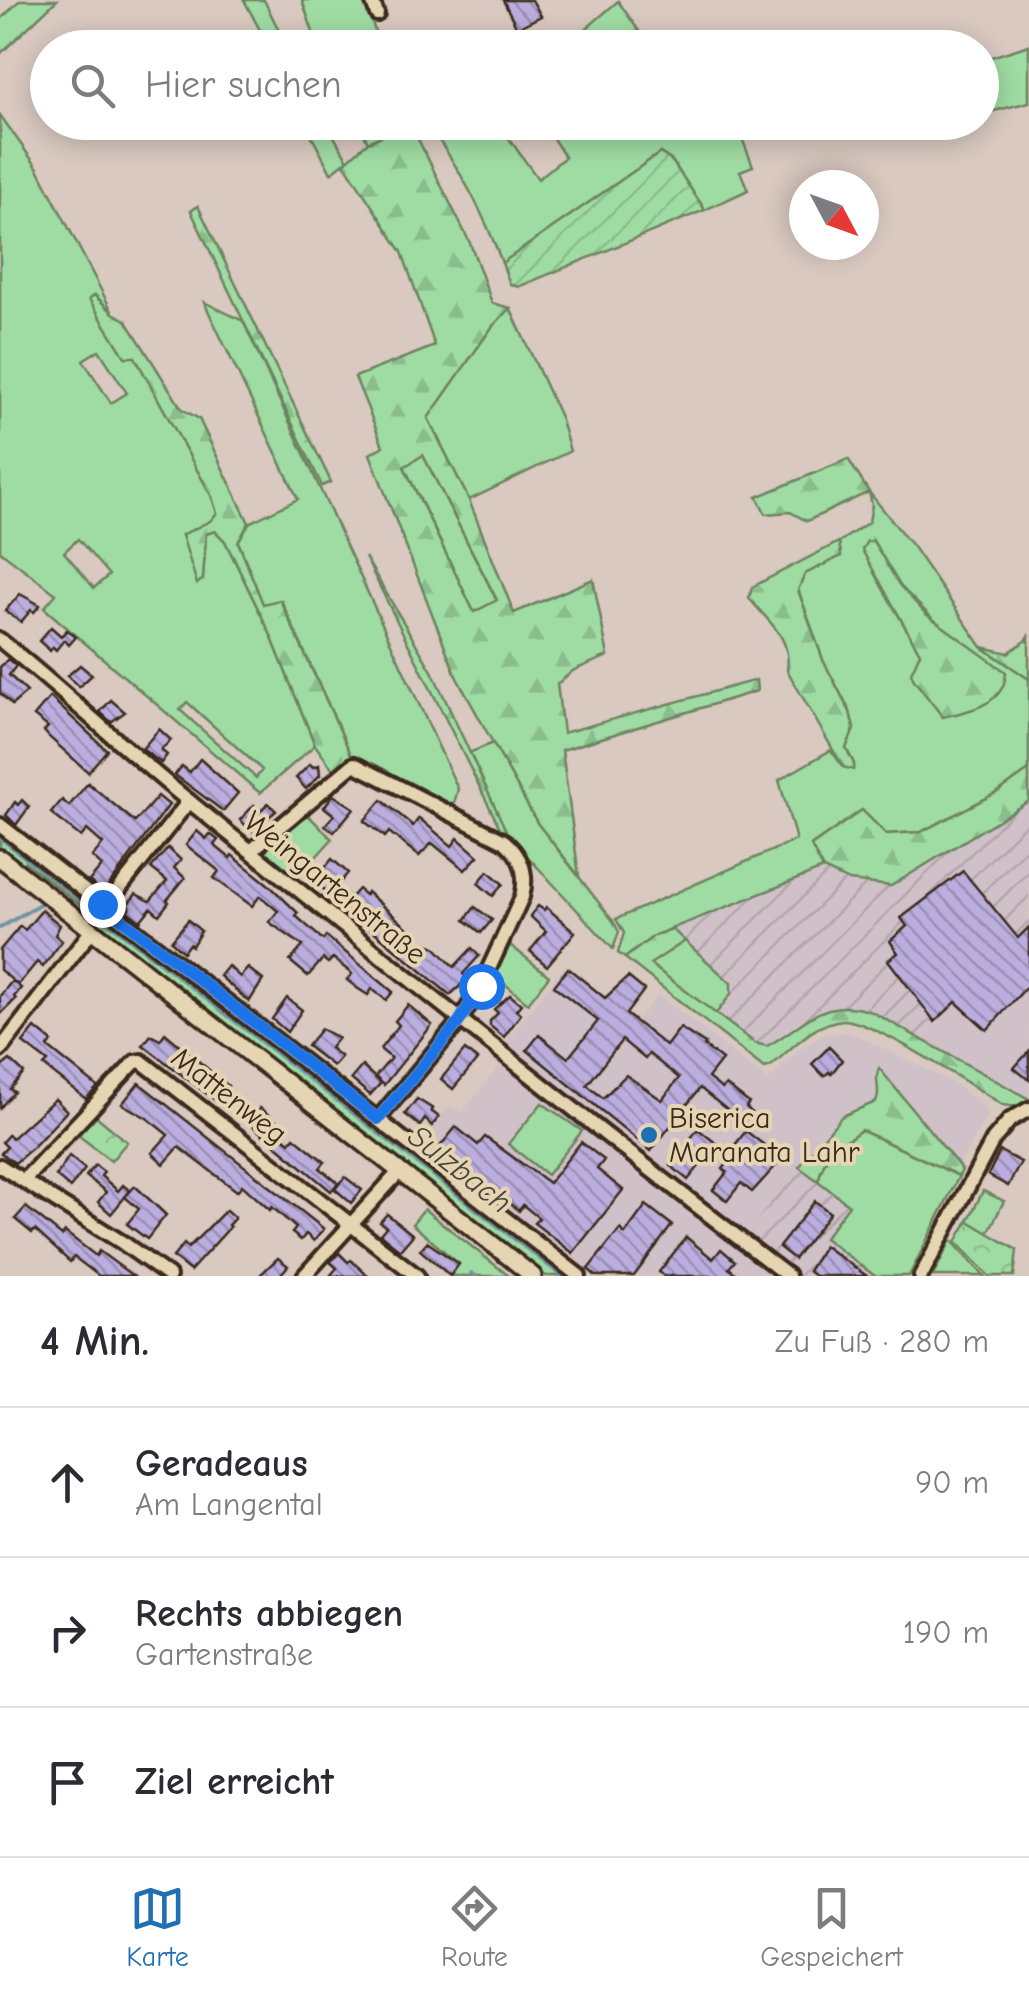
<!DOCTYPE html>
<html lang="de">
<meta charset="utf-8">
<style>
:root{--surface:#fff;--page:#f7f7f7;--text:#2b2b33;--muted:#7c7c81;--line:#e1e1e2;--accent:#1f6fb2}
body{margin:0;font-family:"Comic Neue",sans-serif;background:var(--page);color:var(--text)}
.compass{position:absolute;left:789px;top:170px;width:90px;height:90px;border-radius:50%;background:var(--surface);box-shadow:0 5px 25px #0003;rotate:131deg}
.stop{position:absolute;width:30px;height:30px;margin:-22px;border:8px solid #1a73e8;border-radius:50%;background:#fff}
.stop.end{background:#1a73e8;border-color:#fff;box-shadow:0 2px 10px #0008}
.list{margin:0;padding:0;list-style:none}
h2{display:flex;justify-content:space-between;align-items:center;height:130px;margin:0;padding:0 40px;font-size:42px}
h2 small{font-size:32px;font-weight:400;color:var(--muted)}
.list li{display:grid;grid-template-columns:65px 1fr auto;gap:30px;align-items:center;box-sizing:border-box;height:150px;padding:0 40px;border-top:2px solid var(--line)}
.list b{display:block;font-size:38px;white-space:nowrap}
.list p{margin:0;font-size:32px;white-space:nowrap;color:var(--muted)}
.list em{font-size:32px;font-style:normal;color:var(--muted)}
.icon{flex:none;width:55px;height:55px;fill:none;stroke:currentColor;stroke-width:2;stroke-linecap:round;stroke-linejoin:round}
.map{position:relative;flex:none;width:1029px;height:1276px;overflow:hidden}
.search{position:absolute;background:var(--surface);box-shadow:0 5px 25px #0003;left:30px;right:30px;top:30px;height:110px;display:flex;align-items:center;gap:25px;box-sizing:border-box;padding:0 35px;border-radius:55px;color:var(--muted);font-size:38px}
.sheet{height:580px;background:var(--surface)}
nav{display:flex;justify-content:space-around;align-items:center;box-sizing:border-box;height:140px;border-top:2px solid var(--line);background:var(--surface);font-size:28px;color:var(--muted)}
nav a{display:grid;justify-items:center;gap:5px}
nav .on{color:var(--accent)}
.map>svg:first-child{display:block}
</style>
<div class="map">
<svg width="1029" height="1276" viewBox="0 0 1029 1276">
<defs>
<pattern id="industrial-furrows" width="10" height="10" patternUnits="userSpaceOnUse" patternTransform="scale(2.5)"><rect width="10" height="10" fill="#d0c1c9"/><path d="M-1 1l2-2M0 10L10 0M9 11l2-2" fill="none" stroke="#b4a6ac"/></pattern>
<pattern id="forest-firs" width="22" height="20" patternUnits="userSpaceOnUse" patternTransform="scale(2.5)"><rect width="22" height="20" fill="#9fdca3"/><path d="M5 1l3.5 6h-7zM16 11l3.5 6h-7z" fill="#8abd8c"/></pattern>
<pattern id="park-crowns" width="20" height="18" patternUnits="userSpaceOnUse" patternTransform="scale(2.5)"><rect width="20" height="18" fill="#9fdca3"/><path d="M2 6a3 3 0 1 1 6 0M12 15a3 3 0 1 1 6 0" fill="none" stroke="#8abd8c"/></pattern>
<pattern id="garden-furrows" width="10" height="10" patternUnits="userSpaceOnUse" patternTransform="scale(2.5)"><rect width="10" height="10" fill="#9fdca3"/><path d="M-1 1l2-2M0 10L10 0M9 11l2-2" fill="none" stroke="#8abd8c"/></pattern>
<pattern id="building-back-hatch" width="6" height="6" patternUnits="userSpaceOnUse" patternTransform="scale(2.5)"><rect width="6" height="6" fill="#bbaedf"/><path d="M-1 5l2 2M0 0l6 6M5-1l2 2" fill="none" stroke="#998eb4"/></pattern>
</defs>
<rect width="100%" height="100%" fill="#d9c9c0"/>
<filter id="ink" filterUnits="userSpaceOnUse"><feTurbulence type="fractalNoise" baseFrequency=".01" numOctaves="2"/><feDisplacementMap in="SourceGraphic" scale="20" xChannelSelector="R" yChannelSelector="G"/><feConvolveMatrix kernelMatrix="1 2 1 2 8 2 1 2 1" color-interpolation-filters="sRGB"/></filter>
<g filter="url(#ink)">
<g fill="#d0c1c9">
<path d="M564 966 636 1022 658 995 768 1080 800 1049 826 1034 849 1032 954 1083 983 1106 987 1115 959 1166 880 1069 876 1076 880 1095 876 1103 842 1116 745 1236 783 1267 776 1276H589L419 1145 451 1105 462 1112 500 1066 493 1059Z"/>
<path d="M1029 984V1099L923 1040 935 1022 956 1002Z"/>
</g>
<g fill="url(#industrial-furrows)">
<path d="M1029 801V984L987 1030 956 1002 935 1022 923 1040 872 1012 799 1022 767 1046 755 1043 715 1015 731 994V983L673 930 823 869 849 881 892 886Z"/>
<path d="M799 1167 849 1205 824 1238 875 1276H776L783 1268 744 1236Z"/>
</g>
<g fill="#9fdca3" stroke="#6d8360" stroke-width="2.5" fill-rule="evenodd">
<path d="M20 0H57L0 54V20Z"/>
<path d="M302 0H365L380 47H318Z"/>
<path d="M618 1 650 47H565Z"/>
<path d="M1029 45V102L983 114 982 60Z"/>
<path d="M0 115 37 167 113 313 95 295 90 300 135 357 212 497 217 513 211 521 182 535 203 578 206 534 215 530 225 541 270 633 315 745 260 793 44 608 56 594 0 551ZM99 350 127 393 111 403 83 360ZM78 539 109 575 94 588 64 552ZM187 702 262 770 256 778 180 710Z"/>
<path d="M663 122 671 129 680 123H736L753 166 740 171 748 190 705 210 672 161 660 153 502 263C484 213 462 172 431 129L443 123H498L538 179 565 157 543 123Z"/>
<path d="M305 123H326L348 160 331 173Z"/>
<path d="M357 123H410L368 142Z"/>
<path d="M204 302 243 321 458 789 453 807 353 759 281 600 263 605 238 541 249 523 298 499Z"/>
<path d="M510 308 560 417 570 451 469 500 428 418 492 327Z"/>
<path d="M423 455 497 601 474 612 404 466Z"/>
<path d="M869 492 913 547 982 647 1029 679V770L998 792 921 832 886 834 861 811 812 845 823 869 655 935 625 958 618 953 624 933 616 919 796 840 779 780 831 750 843 767 854 764 846 748 854 729 850 712 823 660 798 589 805 574 841 556 839 542 869 522 872 505ZM873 541 900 586 947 633 917 661 920 653 874 573Z"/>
<path d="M493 743 538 824 613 921 619 932 613 949 508 835 469 753Z"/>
<path d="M305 812 332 839 296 879 260 849Z"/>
<path d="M0 832 97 908 92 914 25 862 21 866 0 851Z"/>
<path d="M99 911 567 1276H546L92 921Z"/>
<path d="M685 941 731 983V994L715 1015 649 964Z"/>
<path d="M510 945 549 976 528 1003 495 976Z"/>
<path d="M542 1103 582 1131 547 1175 508 1144Z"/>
<path d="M861 1130 959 1176 909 1276H875L824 1238 849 1205 818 1181C827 1147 835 1149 861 1130Z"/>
<path d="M983 1191 1004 1201 988 1233 968 1221Z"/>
<path d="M424 1209 509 1276H450L459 1264 412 1224Z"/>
<path d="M951 1240 984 1276H933Z"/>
</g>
<g fill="url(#forest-firs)" stroke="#6d8360" stroke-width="2.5" fill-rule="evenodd">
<path d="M244 0H264L287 47H269Z"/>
<path d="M410 123 470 243 492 303 510 308 492 327 428 418 469 500 514 613 593 579 608 656 574 670 557 684 563 733 756 680 757 691 562 750 579 876 538 824 457 678 370 454 383 446 355 377 435 346 402 252 344 163 368 142ZM423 455 497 600 474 612 404 467Z"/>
<path d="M198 206 331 482 322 486 191 211Z"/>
<path d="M94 295 113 313 126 320 182 409 199 419 249 523 238 542 263 604 280 600 353 759 335 772 315 745 270 633 225 541 215 531 206 534 203 579 197 584 182 535 210 521 217 513 212 497 135 357H125L89 299Z"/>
<path d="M848 459 869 492 807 521 790 512 766 514 757 497Z"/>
<path d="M867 541H873L900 586 926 614 1006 672C1005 705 969 711 943 717L914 680 911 673 920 653 862 550Z"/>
<path d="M839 542 841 556 805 574 798 590 823 660 850 712 854 729 846 748 854 764 853 770 843 767 787 670C792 637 768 622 749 598L752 587Z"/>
<path d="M365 557 432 671 508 835 502 832Z"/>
<path d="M1029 634V679L982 647 1008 653 1027 640Z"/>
<path d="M1029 770V801L891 886 849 881 823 869 811 846 862 810 886 834 921 832 998 792Z"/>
<path d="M673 930 685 941 650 964 755 1043 767 1046C806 1025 821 995 872 1012L1029 1099 1019 1107 1003 1105C975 1088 871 1019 843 1020 815 1022 792 1048 771 1066L764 1068 625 958 655 935Z"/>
<path d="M879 1068 962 1170 959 1176 861 1130C835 1149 827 1147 818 1181L799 1167 842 1116 876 1102C882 1090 873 1080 879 1068Z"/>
</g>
<g fill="url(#park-crowns)" stroke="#6d8360" stroke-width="2.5">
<path d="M95 1115 127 1142 111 1161 77 1134Z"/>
<path d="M968 1221 1017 1250 1014 1276H989L956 1242Z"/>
</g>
<path fill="url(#garden-furrows)" stroke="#6d8360" stroke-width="2.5" d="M660 153 672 161 705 210 518 287 510 284 502 263Z"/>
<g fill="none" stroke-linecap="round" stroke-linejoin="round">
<g stroke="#7394a3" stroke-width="4">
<path d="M0 838 562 1276"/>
<path d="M0 928 43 902"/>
<path d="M471 1273 476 1276"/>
</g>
</g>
<g fill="url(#building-back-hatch)" stroke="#3b2a1e" stroke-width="2.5" fill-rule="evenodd">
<path d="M503 0H532L541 16 517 28Z"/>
<path d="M20 594 40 605 34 612 31 610 21 622 5 611Z"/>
<path d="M51 627 61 636 67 630 76 637 69 645 64 640 56 650 53 647 50 651 39 641Z"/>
<path d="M8 659 16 666 9 675 27 692 12 705 0 693V667Z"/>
<path d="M80 665 92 675 79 687 67 676Z"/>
<path d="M50 697 107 750 88 772 49 737 44 731 48 727 34 716Z"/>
<path d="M111 700 125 712 111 722 100 712Z"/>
<path d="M159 729 171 740 161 750 167 755 161 763 142 749Z"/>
<path d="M200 759 238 793 223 811 175 775 182 766 190 772Z"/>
<path d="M310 764 313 767 319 765 320 775 306 789 296 778Z"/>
<path d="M88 783 135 822 158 796 169 805 103 893 89 881 102 866 92 857 103 844 87 830 81 837 51 813 62 800 69 806Z"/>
<path d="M333 795 354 808 334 832 325 825 334 815 324 807Z"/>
<path d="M22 800 29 807 16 825 6 815 15 802 18 805Z"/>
<path d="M382 800 413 826 419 818 452 846 458 838 478 856 465 870 432 843 419 856 389 832 385 837 364 821Z"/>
<path d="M268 803 276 811 252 831 240 820 254 805 260 811Z"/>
<path d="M197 831 206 839 210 834 218 840 214 845 230 858 232 855 269 885 298 913 296 916 323 940 326 936 393 992 386 1000 372 989 368 995 357 988 347 980 352 974 333 958 328 963 323 959 308 976 290 961 303 946 269 922 278 911 260 896 252 906 214 878 219 871 186 845Z"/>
<path d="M168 848 181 860 174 868 185 878 167 900 169 902 159 915 151 908 140 921 127 911 130 907 127 905 136 894 150 901 167 881 151 868Z"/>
<path d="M332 859 348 873 337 886 350 898 358 889 365 895 367 892 410 930 404 936 420 950 426 943 435 947 454 967 472 948 479 956 463 974 467 978 459 987 450 995 314 881Z"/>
<path d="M488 871 503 884 493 896 478 883Z"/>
<path d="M963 871 1018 938 1029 927V984L987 1030 956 1002 935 1022 888 960 898 953 890 941 907 926 901 918Z"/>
<path d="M538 906 544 910 546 907 575 932 547 966 530 951 546 931 530 916Z"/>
<path d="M475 907 492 920 481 933 465 920Z"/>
<path d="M42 910 60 925 55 935 62 941 43 967 37 962 18 985 0 970V950L20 926 25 930Z"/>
<path d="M188 920 201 931 192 946 189 944 183 952 171 941Z"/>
<path d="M228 966 240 977 248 968 263 980 249 1002 220 976Z"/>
<path d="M568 968 605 998 628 977 644 990 626 1014 666 1046 680 1028 705 1044 704 1046 722 1060 708 1078 722 1089 726 1085 749 1103 746 1107 751 1112 742 1122 700 1088 651 1151 527 1050 539 1035 568 1058 598 1021 554 986ZM622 1040 645 1059 649 1054 679 1078 662 1100 626 1075 603 1098 587 1085Z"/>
<path d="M12 981 21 988 14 997 16 999 0 1015V996Z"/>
<path d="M510 995 521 1004 516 1010 521 1014 504 1037 490 1026V1021L498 1013 494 1009Z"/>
<path d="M287 998 302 1010 287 1032 272 1019Z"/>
<path d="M408 1005 432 1025 384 1085 375 1077 391 1058 380 1049 399 1025 395 1021Z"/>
<path d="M35 1028 52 1042 48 1047 98 1087 86 1099 44 1066 48 1062 23 1043Z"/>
<path d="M321 1029 338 1038 330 1048 341 1057 333 1066 307 1046Z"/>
<path d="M165 1033 228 1086 224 1091 232 1097 224 1107 143 1045 151 1035 160 1040Z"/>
<path d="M829 1047 842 1060 831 1074 829 1072 824 1076 812 1064Z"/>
<path d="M465 1050 477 1060 453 1089 441 1079Z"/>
<path d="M1029 1051V1080L1014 1068Z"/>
<path d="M10 1060 24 1073 10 1089 14 1092 0 1108V1068Z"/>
<path d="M362 1066 381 1083 370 1095 351 1079Z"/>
<path d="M139 1083 324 1229 314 1241 306 1234 301 1240 292 1233 296 1228 272 1207 270 1210 242 1185 237 1191 179 1147 164 1164 152 1153 168 1135 147 1118 122 1104Z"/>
<path d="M55 1099 67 1111 32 1148 15 1163 1 1153 7 1147 2 1142 8 1135 12 1138Z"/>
<path d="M417 1099 433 1109 431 1111 439 1117 432 1126 425 1119 420 1126 405 1114Z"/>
<path d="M260 1108 276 1121 271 1127 290 1142 294 1137 325 1162 320 1168 338 1183 331 1191 248 1122Z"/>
<path d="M456 1127 478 1145 485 1137 549 1183 581 1142 604 1160 597 1169 623 1190 573 1253 534 1223 539 1218 523 1205 519 1211 438 1149Z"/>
<path d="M698 1129 717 1144 688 1180 670 1165Z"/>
<path d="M746 1131 782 1159 752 1192 741 1183 727 1201 713 1190 727 1172 723 1169 731 1159 726 1156Z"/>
<path d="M1000 1151 1021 1162 1008 1186 988 1175Z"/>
<path d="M69 1156 85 1169 70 1188 56 1176Z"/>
<path d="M95 1165 104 1172 101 1176 118 1191 123 1185 130 1191 111 1214 98 1202 106 1192 86 1176Z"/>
<path d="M345 1177 362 1190 351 1203 335 1189Z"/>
<path d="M135 1186 166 1215 147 1239 127 1224 139 1209 125 1197Z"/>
<path d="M815 1201 830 1213 794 1259 779 1247Z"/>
<path d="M646 1205 672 1225 634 1276H596L588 1269 620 1229 625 1234Z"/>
<path d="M26 1207 62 1236 65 1232 96 1256 99 1251 133 1276H99L74 1257 70 1262 35 1230 32 1233 15 1219Z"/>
<path d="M226 1210 235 1218 228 1225 230 1227 190 1271 173 1257 184 1244 188 1248Z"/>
<path d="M387 1214 413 1235 400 1250 380 1234 386 1227 380 1222Z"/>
<path d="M686 1237 713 1259 721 1249 735 1261 729 1268 739 1276H664L659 1272Z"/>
<path d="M427 1242 459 1264 450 1276 420 1250Z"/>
<path d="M824 1246 867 1276H815L808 1271Z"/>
<path d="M339 1253 348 1262 351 1260 368 1276H330L337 1268 330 1262Z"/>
<path d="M278 1258 288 1266 281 1274 284 1276H259Z"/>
</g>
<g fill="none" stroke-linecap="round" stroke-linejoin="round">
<defs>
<g id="minor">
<path d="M372 0 377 14"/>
<path d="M0 640C65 692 125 750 190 802 387 962 586 1121 788 1276"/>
<path d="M0 825 579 1276"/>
<path d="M252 850 354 764 504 841C522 856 528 874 522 897L481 986 459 1022 378 1119"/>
<path d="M105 907 189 801"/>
<path d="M0 1050 92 930"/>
<path d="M0 1166 123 1243 169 1276"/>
<path d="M24 1180 135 1062 141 1061 417 1276"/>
<path d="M304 1276 399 1172"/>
<path d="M921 1276 993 1140 1010 1120 1029 1109"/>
</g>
<path id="tertiary" d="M0 858 533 1276"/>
</defs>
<use href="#minor" stroke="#3b2a1e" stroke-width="20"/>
<use href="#tertiary" stroke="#3b2a1e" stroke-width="22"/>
<use href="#minor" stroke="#e6d5b2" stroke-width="12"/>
<use href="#tertiary" stroke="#e6d5b2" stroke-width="15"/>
</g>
</g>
<g fill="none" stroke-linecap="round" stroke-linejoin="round" filter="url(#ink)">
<path stroke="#1a73e8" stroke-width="12" d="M102 904 378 1119 459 1022 481 986"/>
</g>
<circle fill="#1f6fb2" stroke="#e6d5b2" stroke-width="4" cx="649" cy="1135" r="10"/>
<g text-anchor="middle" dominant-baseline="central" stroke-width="8" stroke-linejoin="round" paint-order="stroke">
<g font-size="30" fill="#3b2a1e" stroke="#e6d5b2">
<text transform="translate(335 888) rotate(39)">Weingartenstraße</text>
<text transform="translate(229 1096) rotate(38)">Mattenweg</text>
</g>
<g font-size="30" fill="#3b2a1e" stroke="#e6d5b2" text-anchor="start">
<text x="669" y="1118">Biserica<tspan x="669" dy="34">Maranata Lahr</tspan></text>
</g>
<g font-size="32" font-style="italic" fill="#49453f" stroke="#e6d5b2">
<text transform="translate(460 1169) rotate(38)">Sulzbach</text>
</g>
</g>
</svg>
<svg class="compass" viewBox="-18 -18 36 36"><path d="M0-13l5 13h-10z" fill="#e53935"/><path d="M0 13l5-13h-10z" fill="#7c7c81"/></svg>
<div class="stop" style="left:481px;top:986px"></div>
<div class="stop end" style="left:102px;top:904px"></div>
<div class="search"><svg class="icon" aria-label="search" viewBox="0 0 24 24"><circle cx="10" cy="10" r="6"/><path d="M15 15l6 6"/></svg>Hier suchen</div>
</div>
<section class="sheet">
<h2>4 Min.<small>Zu Fuß · 280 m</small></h2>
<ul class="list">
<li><svg class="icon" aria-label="ahead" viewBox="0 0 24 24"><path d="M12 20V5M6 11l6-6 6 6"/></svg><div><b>Geradeaus</b><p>Am Langental</p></div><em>90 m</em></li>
<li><svg class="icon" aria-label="right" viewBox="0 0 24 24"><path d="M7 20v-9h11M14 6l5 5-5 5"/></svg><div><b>Rechts abbiegen</b><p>Gartenstraße</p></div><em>190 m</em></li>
<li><svg class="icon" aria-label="arrive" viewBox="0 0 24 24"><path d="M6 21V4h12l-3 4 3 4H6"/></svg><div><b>Ziel erreicht</b></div></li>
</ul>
</section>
<nav>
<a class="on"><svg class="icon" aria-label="map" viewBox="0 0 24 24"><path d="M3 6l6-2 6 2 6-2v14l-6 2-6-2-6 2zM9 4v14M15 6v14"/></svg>Karte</a>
<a><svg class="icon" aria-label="directions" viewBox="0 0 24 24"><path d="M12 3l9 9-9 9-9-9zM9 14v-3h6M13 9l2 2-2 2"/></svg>Route</a>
<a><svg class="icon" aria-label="saved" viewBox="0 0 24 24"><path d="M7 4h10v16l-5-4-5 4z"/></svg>Gespeichert</a>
</nav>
